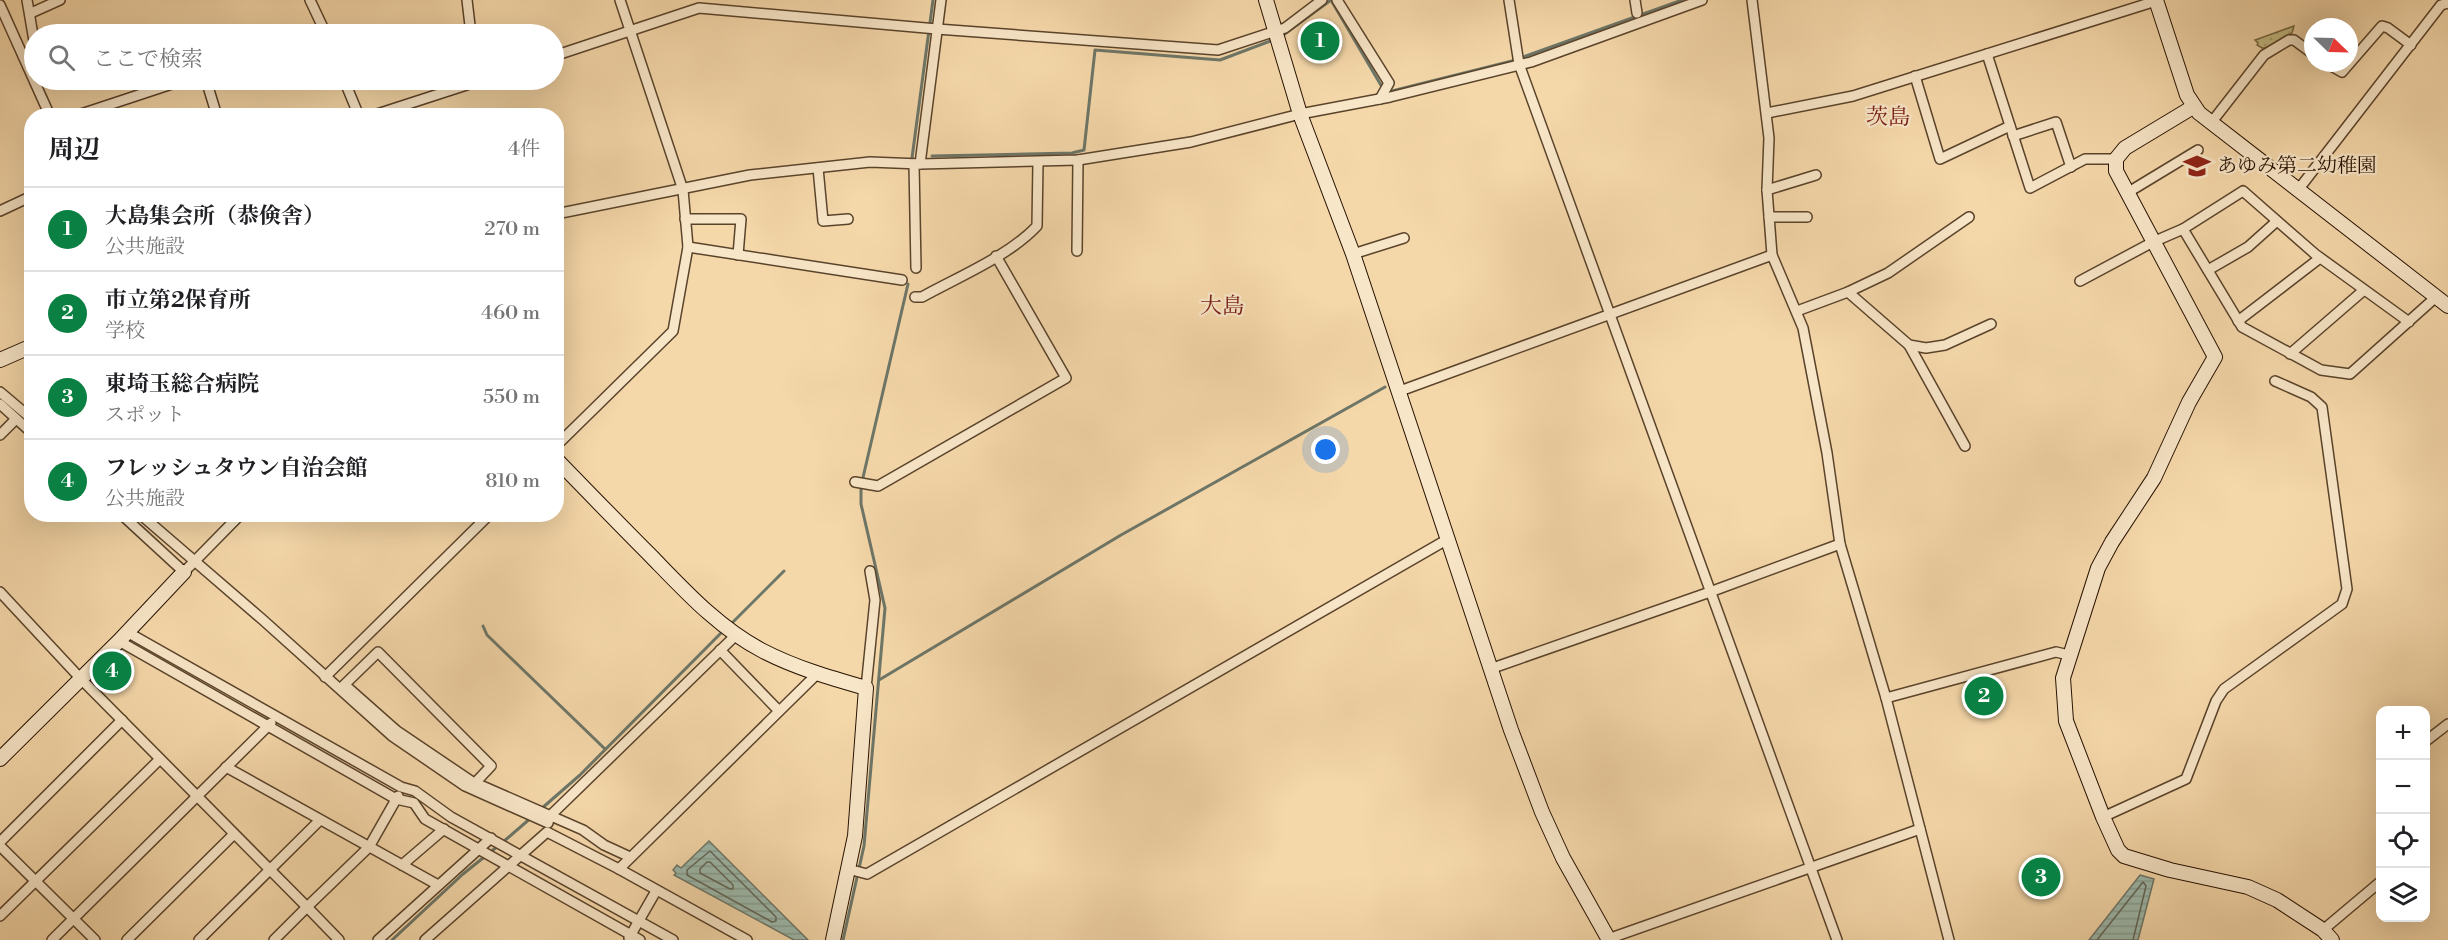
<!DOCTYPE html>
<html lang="ja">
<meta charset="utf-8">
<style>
:root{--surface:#fff;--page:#f2f2f2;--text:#202124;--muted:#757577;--line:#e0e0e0;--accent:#0b8043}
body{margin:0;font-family:"Libre Bodoni","Noto Serif JP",serif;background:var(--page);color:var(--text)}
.controls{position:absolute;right:18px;bottom:18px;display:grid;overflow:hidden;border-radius:12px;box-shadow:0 6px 24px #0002}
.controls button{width:54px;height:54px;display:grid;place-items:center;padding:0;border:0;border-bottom:2px solid var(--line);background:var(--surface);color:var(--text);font:30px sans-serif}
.compass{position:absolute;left:2304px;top:18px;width:54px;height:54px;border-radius:50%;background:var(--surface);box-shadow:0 6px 24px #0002;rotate:113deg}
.you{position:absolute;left:1326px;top:450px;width:21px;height:21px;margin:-15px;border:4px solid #fff;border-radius:50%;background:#1a73e8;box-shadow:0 0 0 9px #1a73e833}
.badge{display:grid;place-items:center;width:39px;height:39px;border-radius:50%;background:var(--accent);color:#fff;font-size:20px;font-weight:700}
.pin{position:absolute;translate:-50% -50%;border:3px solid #fff;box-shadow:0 2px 6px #0006}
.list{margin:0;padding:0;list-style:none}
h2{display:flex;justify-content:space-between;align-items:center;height:78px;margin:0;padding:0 24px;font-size:26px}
h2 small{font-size:20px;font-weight:400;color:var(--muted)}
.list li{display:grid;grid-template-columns:39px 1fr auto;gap:18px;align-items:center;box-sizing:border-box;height:84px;padding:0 24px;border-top:2px solid var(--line)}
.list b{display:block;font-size:22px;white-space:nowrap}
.list p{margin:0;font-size:20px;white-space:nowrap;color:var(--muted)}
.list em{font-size:20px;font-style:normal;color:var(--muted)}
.icon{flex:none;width:33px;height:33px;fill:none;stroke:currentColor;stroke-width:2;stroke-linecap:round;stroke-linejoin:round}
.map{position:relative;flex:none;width:2448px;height:940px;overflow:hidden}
.search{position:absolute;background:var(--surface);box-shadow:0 6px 24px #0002;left:24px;top:24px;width:540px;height:66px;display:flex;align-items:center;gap:15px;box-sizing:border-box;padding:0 21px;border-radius:33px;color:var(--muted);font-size:22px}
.panel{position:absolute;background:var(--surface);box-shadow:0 6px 24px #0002;left:24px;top:108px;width:540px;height:414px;border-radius:24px}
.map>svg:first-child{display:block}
</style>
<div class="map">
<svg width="2448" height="940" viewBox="0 0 2448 940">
<defs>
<pattern id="green-dots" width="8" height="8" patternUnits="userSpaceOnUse" patternTransform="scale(1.5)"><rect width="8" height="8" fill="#c4bc84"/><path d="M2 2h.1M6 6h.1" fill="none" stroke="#a8a170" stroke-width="1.8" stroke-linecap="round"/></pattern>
<pattern id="water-rules" width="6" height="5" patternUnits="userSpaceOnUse" patternTransform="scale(1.5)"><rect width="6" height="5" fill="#9cb9ac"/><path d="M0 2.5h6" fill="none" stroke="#869e92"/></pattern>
</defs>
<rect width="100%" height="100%" fill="#f5d8aa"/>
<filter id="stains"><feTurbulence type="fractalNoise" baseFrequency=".00333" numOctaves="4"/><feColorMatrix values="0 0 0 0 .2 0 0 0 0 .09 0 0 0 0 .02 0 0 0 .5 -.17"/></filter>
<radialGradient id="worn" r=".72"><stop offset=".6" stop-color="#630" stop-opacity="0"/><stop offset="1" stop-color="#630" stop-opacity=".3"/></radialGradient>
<path fill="url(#green-dots)" stroke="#766642" stroke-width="1.5" d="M2294 26 2292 33 2266 48H2262L2257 45 2258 43 2255 40Z"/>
<g fill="url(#water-rules)" stroke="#6d7668" stroke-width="1.5">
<path d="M709 841 808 940H794L674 875 676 873 673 870 677 865 681 868Z"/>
<path d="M2140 875 2154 879 2138 940H2089Z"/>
</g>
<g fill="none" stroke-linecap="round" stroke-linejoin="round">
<g stroke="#626556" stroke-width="1.5">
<path d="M710 851 776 917V921L772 922 687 875V870Z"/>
<path d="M707 862H710L733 885V889H730L700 873V869Z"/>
<path d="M2097 940 2143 882 2146 886 2133 940"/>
</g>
<g stroke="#6d7668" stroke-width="3">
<path d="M1282 36 1331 0 1382 87 1388 92 1512 61 1682 0"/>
<path d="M932 156 1072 153 1084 150 1095 50 1220 60 1273 40"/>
<path d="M912 158 933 0"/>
<path d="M730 625 784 571"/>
<path d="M483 626 487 635 604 748"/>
<path d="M879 680 1121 535 1385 387"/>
<path d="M541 809 580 775 723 631"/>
<path d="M503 842 532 817"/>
<path d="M392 940 463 874 498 846"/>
<path d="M843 940 864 846 885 608 861 504V486L908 284"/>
</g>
<defs>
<g id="street">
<path d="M27 0 34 41"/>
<path d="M310 0 326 34"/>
<path d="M467 0 471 34"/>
<path d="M1337 0 1389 83 1380 99"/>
<path d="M1509 0 1519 64 1837 940"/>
<path d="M1635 0 1637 13"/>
<path d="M1752 0 1769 138 1767 190 1772 255 1803 328 1827 453 1840 544 1886 698 1949 940"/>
<path d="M0 5 50 116"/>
<path d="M31 13 60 0"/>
<path d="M1987 54 2030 188 2085 159H2116"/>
<path d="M554 56 699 8 937 29 1218 50 1285 28 1322 0"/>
<path d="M2326 63 2342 72 2382 26 2388 28 2411 45"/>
<path d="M1915 76 1940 159 2010 126"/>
<path d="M206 80 217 116"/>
<path d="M344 80 359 116"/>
<path d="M1767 113 1853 96 2156 1"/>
<path d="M75 116 184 80"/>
<path d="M371 116 482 80"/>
<path d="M2211 123 2264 55 2289 40H2294L2313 54"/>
<path d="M2013 136 2056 122 2071 167"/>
<path d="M914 164 916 268"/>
<path d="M920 164 941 0"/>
<path d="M818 168 823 221 848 219"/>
<path d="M1767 190 1816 175"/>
<path d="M2298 190 2441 5 2448 3"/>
<path d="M2127 193 2198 150"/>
<path d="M0 211 32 196"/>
<path d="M556 214 750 175 870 162 920 164 1078 160 1191 142 1300 114 1390 97 1531 62 1702 0"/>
<path d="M1769 217H1807"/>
<path d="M685 219H741L738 255"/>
<path d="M688 247 902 280"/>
<path d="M1077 251 1078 160"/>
<path d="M1353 254 1404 238"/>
<path d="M2208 270 2248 247 2277 221"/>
<path d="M2080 281 2153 242 2183 229"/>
<path d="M1848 292 1888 273 1969 217"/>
<path d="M915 297H922C958 277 1009 256 1037 226L1038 162"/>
<path d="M1797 311 1848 292 1909 345 1926 348 1945 345 1991 324"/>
<path d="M2238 321 2320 258"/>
<path d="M2409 322 2315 254 2243 191 2183 229 2242 327 2321 370 2350 374 2436 297"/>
<path d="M1909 345 1965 446"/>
<path d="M2290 354 2364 290"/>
<path d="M1400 391 1772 255"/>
<path d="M0 392 32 419"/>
<path d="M0 404 32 433"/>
<path d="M0 435 16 419"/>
<path d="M556 446 673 331 688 247 683 190 620 0"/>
<path d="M855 482 878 486 1066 378 996 256"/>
<path d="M121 514 184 572 241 514"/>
<path d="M140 514 263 620 392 736 465 786 548 823"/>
<path d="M0 592 81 679 307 907 369 847 398 796"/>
<path d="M127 632 401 787 415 791 451 817 673 940"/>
<path d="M119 641 396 799 414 803 425 819 640 940"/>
<path d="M720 650 779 711"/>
<path d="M1490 669 1710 592 1840 544"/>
<path d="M325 677 490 514"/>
<path d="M345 685 397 731 471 781 583 830 604 845 630 857"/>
<path d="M341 688 378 652 491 766 475 783"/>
<path d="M866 688 875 600 870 571"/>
<path d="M1886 698 2056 652 2069 655"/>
<path d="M2426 741 2448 724"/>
<path d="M226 767 438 885"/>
<path d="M2103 817 2186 779 2216 701 2224 689 2342 604 2347 589 2322 407 2311 397 2275 381"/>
<path d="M549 820 550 816 736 635"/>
<path d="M0 842 122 720"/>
<path d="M0 846 95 940"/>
<path d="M402 865 444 829"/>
<path d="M619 869 817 674"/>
<path d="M848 869 867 874 1448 539"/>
<path d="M0 916 160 759"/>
<path d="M2323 930 2380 882"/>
<path d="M629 938 656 891"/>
<path d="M1608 939 1920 829"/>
<path d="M52 940 271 723"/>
<path d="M127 940 234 834"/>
<path d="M199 940 320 820"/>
<path d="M274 940 307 907 339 940"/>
<path d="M378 940 491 838"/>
<path d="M425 940 547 832 619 869 747 940"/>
</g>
<g id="secondary">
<path d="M1266 0 1300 114 1353 254 1511 730 1542 812 1563 858 1609 940"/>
<path d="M2156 0 2187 95 2199 113 2448 306"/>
<path d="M2193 107 2125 148 2116 159V171L2215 357 2189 402 2154 478 2112 542 2098 568 2063 678 2066 721 2103 817 2118 850 2124 856 2170 870 2248 887 2277 900 2323 930 2332 940"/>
<path d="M0 360 32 346"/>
<path d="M556 459C588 492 620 525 652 557 686 592 720 629 763 651 796 668 831 678 866 688L855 836 833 940"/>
<path d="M0 759 119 641 184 572"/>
</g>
</defs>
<use href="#street" stroke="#5a432b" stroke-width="12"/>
<use href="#secondary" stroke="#271101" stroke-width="16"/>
<use href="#street" stroke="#f8e6c8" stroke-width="9"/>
<use href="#secondary" stroke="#f8e6c8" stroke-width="14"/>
</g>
<defs>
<symbol id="school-bare" viewBox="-9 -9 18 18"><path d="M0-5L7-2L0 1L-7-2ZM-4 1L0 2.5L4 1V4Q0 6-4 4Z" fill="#8f2418" stroke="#f8e6c8" stroke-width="2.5" paint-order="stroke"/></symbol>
</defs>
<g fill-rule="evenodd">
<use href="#school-bare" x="2178" y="147" width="38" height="38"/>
</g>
<g text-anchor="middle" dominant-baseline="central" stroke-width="4.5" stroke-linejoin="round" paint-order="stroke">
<g font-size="20" fill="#271101" stroke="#f8e6c8" text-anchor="start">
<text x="2217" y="166">あゆみ第二幼稚園</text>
</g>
<g font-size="22" fill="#7a1f14" stroke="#f8e6c8">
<text x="1888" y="117">茨島</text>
<text x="1222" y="306">大島</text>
</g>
</g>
<rect width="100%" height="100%" filter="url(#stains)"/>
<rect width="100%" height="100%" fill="url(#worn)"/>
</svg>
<div class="controls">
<button>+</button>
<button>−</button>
<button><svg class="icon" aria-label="locate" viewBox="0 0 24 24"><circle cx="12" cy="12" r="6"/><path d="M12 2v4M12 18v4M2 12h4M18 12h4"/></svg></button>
<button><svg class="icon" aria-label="layers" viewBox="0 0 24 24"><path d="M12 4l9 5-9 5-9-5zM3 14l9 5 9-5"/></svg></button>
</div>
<svg class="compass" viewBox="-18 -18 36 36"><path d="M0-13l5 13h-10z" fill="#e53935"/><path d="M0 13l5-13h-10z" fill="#757577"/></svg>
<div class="you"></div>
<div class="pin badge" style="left:1320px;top:41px">1</div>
<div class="pin badge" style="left:1984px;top:696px">2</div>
<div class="pin badge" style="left:2041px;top:877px">3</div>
<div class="pin badge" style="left:112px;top:671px">4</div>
<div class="search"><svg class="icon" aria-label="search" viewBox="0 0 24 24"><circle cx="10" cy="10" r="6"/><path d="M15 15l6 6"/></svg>ここで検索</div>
<section class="panel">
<h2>周辺<small>4件</small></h2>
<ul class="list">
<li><span class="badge">1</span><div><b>大島集会所（恭倹舎）</b><p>公共施設</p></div><em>270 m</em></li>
<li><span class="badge">2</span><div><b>市立第2保育所</b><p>学校</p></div><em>460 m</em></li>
<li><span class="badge">3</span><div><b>東埼玉総合病院</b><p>スポット</p></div><em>550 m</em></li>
<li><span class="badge">4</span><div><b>フレッシュタウン自治会館</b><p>公共施設</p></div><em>810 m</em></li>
</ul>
</section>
</div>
